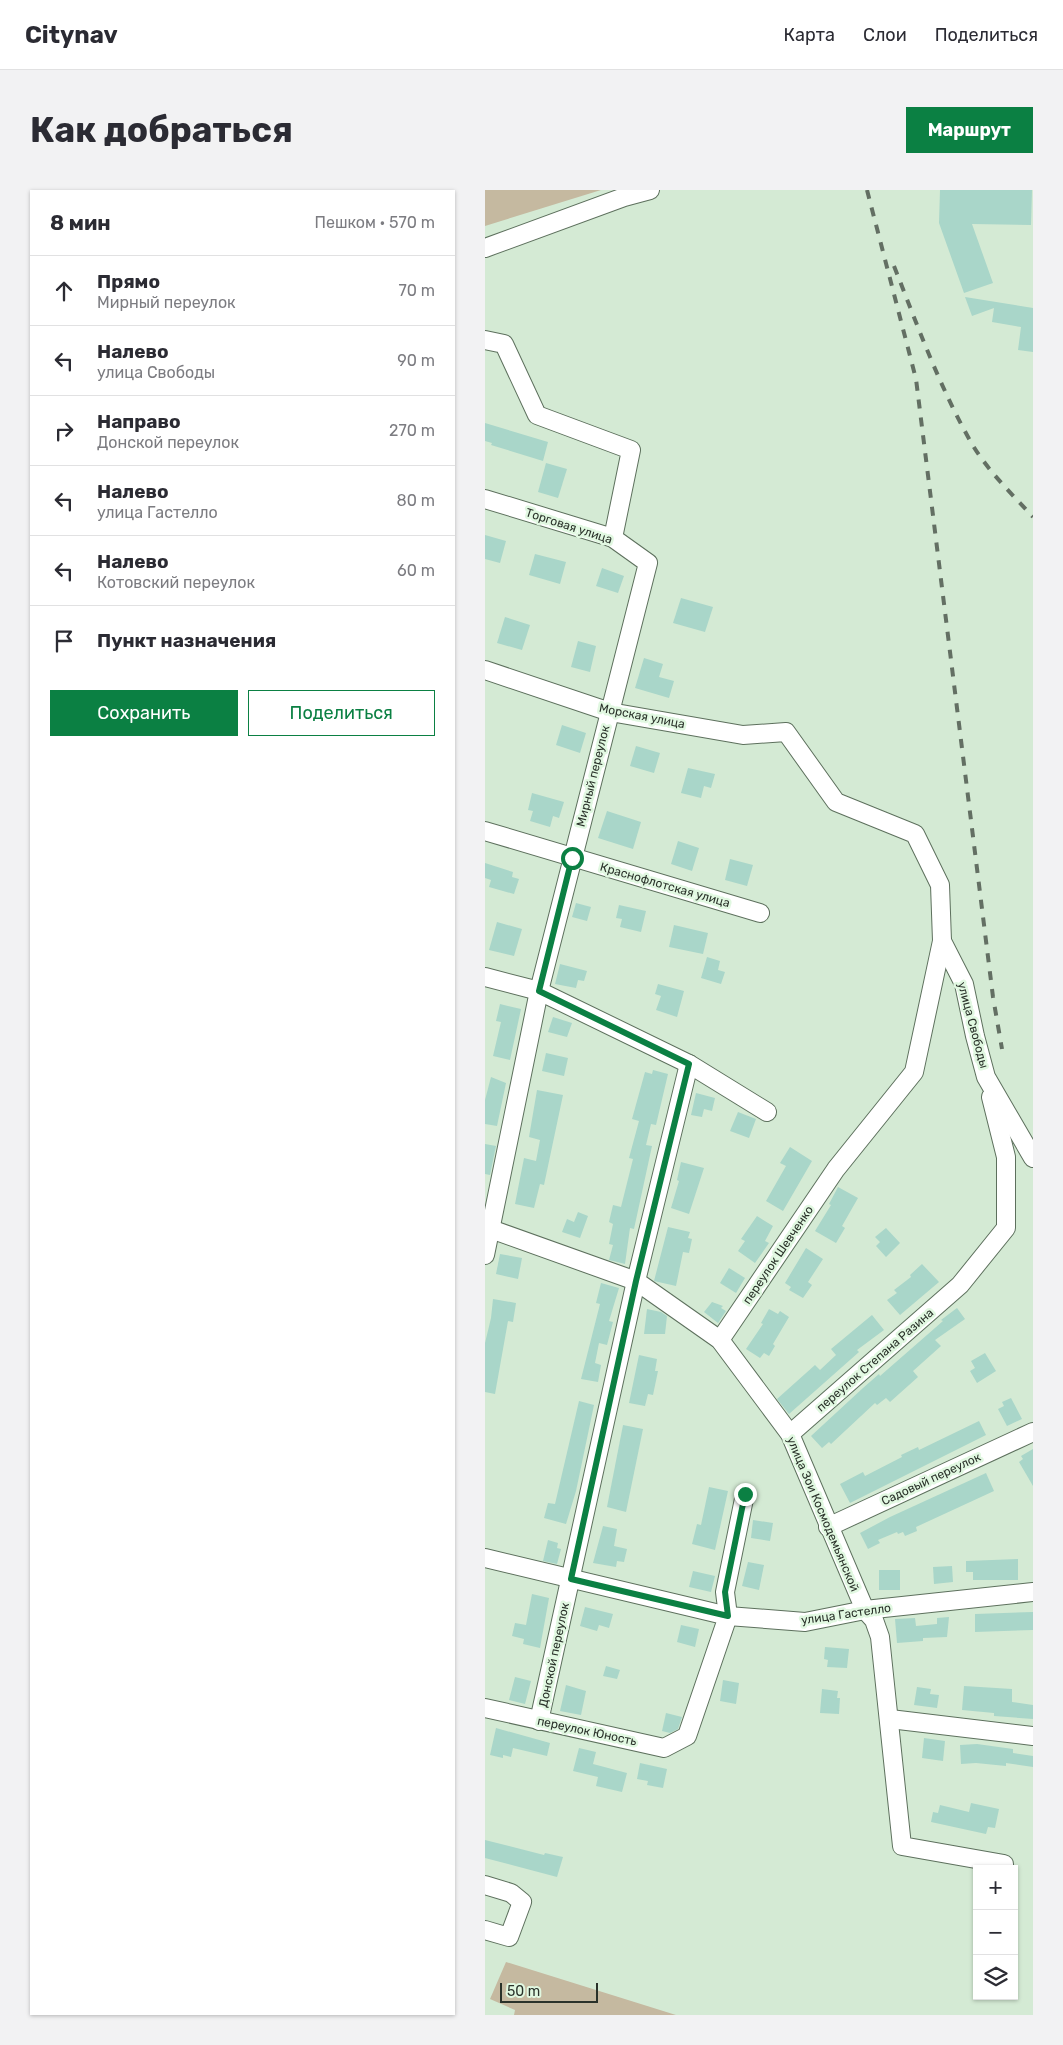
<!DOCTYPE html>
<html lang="ru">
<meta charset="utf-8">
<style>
:root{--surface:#fff;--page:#f2f2f3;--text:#2b2b33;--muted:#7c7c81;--line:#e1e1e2;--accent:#0b8043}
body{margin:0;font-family:Rubik,sans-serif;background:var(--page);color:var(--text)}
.controls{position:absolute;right:15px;bottom:15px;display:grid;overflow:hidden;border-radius:0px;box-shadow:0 1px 4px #0004}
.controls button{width:45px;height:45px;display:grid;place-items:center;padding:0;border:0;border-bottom:1px solid var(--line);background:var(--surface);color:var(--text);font:25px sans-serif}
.scale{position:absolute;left:15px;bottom:12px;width:98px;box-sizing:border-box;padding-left:5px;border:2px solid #2a322a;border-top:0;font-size:14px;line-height:18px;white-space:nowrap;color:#2a322a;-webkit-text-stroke:4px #e1f8e1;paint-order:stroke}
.stop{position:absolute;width:15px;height:15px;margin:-11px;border:4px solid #0b8043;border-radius:50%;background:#fff}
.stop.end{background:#0b8043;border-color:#fff;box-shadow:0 1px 5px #0008}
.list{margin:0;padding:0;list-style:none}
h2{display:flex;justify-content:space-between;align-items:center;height:65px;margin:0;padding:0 20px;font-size:21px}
h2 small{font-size:16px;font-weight:400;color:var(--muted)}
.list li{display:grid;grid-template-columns:32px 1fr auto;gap:15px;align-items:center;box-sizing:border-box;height:70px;padding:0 20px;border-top:1px solid var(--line)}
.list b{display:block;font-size:19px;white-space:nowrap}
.list p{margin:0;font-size:16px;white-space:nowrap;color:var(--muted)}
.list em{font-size:16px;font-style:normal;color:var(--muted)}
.actions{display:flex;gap:10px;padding:15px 20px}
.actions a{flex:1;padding:11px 0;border:1px solid var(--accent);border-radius:0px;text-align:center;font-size:18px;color:var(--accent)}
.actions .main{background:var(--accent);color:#fff}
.icon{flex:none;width:28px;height:28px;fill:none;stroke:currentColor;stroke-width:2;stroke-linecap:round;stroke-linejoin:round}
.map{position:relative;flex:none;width:548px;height:1825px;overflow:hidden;border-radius:0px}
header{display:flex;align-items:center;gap:30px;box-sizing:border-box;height:70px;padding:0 25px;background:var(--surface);border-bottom:1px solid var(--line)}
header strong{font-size:24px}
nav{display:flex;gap:28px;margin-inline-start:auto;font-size:18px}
.intro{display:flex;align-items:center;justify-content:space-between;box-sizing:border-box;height:120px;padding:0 30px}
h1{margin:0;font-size:35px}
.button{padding:12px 22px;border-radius:0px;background:var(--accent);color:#fff;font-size:18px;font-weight:700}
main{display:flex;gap:30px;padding:0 30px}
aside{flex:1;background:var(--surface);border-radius:0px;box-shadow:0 1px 4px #0004}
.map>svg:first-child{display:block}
</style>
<header>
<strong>Citynav</strong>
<nav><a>Карта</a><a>Слои</a><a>Поделиться</a></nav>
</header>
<div class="intro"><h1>Как добраться</h1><a class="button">Маршрут</a></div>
<main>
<aside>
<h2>8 мин<small>Пешком · 570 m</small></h2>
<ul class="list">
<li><svg class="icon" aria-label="ahead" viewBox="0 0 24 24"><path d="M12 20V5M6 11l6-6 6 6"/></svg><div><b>Прямо</b><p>Мирный переулок</p></div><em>70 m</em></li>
<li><svg class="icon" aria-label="left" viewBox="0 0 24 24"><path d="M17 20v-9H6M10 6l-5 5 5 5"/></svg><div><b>Налево</b><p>улица Свободы</p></div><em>90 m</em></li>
<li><svg class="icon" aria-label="right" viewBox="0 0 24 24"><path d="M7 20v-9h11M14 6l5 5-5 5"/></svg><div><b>Направо</b><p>Донской переулок</p></div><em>270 m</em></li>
<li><svg class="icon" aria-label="left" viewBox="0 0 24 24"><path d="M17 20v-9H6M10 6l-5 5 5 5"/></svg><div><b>Налево</b><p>улица Гастелло</p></div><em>80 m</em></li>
<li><svg class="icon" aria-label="left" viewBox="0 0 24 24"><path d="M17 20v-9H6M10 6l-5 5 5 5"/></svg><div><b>Налево</b><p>Котовский переулок</p></div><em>60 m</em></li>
<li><svg class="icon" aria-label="arrive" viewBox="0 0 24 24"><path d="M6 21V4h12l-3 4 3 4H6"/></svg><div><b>Пункт назначения</b></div></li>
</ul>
<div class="actions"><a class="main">Сохранить</a><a>Поделиться</a></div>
</aside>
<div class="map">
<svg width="548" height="1825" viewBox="0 0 548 1825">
<rect width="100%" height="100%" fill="#d4ead4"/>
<g fill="#c5b9a0">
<path d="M0 0H116L0 36Z"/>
<path d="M21 1772 191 1825H29L30 1820 5 1809Z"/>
</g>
<g fill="#a9d6c9">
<path d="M455 0H547L546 35 487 34 508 93 479 103 454 33Z"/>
<path d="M480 107 548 118V162L533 160 536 137 507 132 509 118 487 126Z"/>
<path d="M0 233 63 252 58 271 6 255 7 253 0 251Z"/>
<path d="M61 273 82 279 73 308 53 302Z"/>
<path d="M0 345 21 351 15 373 0 369Z"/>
<path d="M50 364 81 372 75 394 44 385Z"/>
<path d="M117 378 139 386 133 403 111 396Z"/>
<path d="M196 408 228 417 220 442 188 433Z"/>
<path d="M20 427 45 435 37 460 12 453Z"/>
<path d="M93 451 111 456 105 482 86 477Z"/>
<path d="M159 468 178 474 174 487 189 491 184 508 150 498Z"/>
<path d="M77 535 101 543 95 563 71 555Z"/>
<path d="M151 556 175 563 169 583 145 576Z"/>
<path d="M203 578 230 584 226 598 219 596 216 608 196 603Z"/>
<path d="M47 603 79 612 74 628 68 626 65 637 45 631 48 621 43 620Z"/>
<path d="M122 621 156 632 148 659 113 648Z"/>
<path d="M193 651 214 658 207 681 186 674Z"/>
<path d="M245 669 268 675 262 696 240 690Z"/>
<path d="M0 673 28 682 27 687 34 689 29 704 4 697 6 690 0 688Z"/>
<path d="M91 713 106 717 102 731 87 727Z"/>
<path d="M134 715 161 721 156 742 135 737 137 729 131 728Z"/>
<path d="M12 732 37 739 29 766 4 760Z"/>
<path d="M189 735 223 743 218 764 184 757Z"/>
<path d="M222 767 235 771 233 780 240 782 236 794 216 788Z"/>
<path d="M75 774 102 781 99 791 93 790 91 798 70 794Z"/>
<path d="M173 794 199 801 192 827 171 820 176 806 170 804Z"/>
<path d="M15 814 36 819 25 870 8 866 16 832 11 831Z"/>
<path d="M68 827 87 833 82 847 63 842Z"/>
<path d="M61 863 83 868 79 886 57 881Z"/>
<path d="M168 880 183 884 171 935 166 934 161 955 167 956 149 1039 145 1038 140 1074 124 1070 128 1055 124 1054 128 1034 124 1032 128 1015 136 1017 148 969 144 968 154 931 147 929 160 882 167 884Z"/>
<path d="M6 887 21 893 12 936 0 934V910Z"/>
<path d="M52 900 78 905 59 995 55 994 49 1018 30 1014 39 968 51 971 55 950 44 947Z"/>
<path d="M211 903 230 908 227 921 219 919 217 927 206 925Z"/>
<path d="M253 922 271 929 264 948 245 941Z"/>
<path d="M0 954 11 956 5 985 0 984Z"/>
<path d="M305 957 327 971 298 1021 281 1011 301 976 295 973Z"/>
<path d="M196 972 219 978 204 1024 186 1018 194 991 192 990Z"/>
<path d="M353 997 373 1008 357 1036 360 1038 351 1053 330 1041 346 1015 344 1014Z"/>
<path d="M93 1022 103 1026 95 1048 77 1042 82 1029 89 1032Z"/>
<path d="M272 1026 288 1036 280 1051 284 1053 270 1073 253 1061 260 1051 256 1049Z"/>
<path d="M183 1037 205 1042 203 1048 207 1049 204 1063 198 1062 191 1096 169 1091Z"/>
<path d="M401 1038 415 1053 401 1067 391 1056 395 1052 390 1047Z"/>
<path d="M321 1058 338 1069 323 1092 327 1095 318 1108 304 1100 306 1097 300 1093Z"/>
<path d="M15 1064 37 1068 33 1089 11 1084Z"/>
<path d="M437 1074 454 1092 415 1125 402 1110 412 1103 409 1100 426 1087 425 1085Z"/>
<path d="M244 1078 260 1088 251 1103 235 1093Z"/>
<path d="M116 1093 134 1098 124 1131 128 1132 122 1155 114 1153 110 1173 116 1175 113 1192 96 1189 115 1114 111 1113Z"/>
<path d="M8 1109 31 1113 28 1132 23 1131 10 1204 0 1202V1153L6 1128Z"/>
<path d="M227 1112 238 1116 236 1118 241 1121 233 1133 219 1122Z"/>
<path d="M472 1118 480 1129 450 1150 456 1156 428 1181 433 1187 405 1212 401 1208 392 1215 390 1213 346 1254 344 1252 337 1258 326 1246 378 1198 394 1184 395 1186 458 1131 456 1130Z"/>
<path d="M162 1119 176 1122 182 1126 180 1144H159Z"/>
<path d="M284 1119 293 1124 295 1121 304 1127 288 1154 290 1156 284 1166 279 1163 275 1168 261 1159 278 1134 276 1133Z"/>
<path d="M387 1125 399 1140 372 1160 374 1162 304 1224 292 1209 330 1175 335 1180 351 1165 346 1159Z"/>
<path d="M500 1163 511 1181 492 1193 485 1181 490 1178 486 1171Z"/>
<path d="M154 1165 172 1169 170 1181H173L168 1205 163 1204 160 1216 144 1213Z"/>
<path d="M526 1208 537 1229 522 1236 513 1219 519 1216 517 1212Z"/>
<path d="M94 1211 109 1215 91 1301 81 1334 59 1328 63 1313 70 1314Z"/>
<path d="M494 1231 501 1245 365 1313 355 1294 378 1282 380 1286 417 1267 416 1265 433 1257 434 1260Z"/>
<path d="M138 1235 158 1239 141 1322 122 1317Z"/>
<path d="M548 1259V1296L534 1272 538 1269 536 1266Z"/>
<path d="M501 1283 509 1301 431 1337 432 1341 420 1346 418 1342 413 1344 412 1342 393 1350 395 1353 383 1359 375 1343 405 1327Z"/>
<path d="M224 1297 243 1301 230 1360 207 1354 212 1334 216 1335Z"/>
<path d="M268 1330 288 1333 285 1351 266 1348Z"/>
<path d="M118 1336 132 1339 129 1356 142 1359 139 1372 132 1371 131 1377 108 1373Z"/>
<path d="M63 1350 73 1353 72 1358 76 1359 72 1374 58 1371Z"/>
<path d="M533 1369V1390H488V1382H481V1371Z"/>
<path d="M263 1372 279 1375 274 1400 257 1396Z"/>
<path d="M467 1376 468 1392 449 1394 448 1377Z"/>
<rect x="394" y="1380" width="21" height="20"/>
<path d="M208 1381 230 1386 226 1402 204 1397Z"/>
<path d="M47 1404 64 1408 55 1458 38 1454 39 1449 27 1446 30 1433 41 1435Z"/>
<path d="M100 1417 128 1424 124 1438 114 1435 112 1441 95 1436Z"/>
<path d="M548 1422V1440L490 1442V1424Z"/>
<path d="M464 1427 462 1447 438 1448V1451L412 1453 410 1429 430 1428 431 1436 452 1434V1428Z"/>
<path d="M196 1435 214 1439 210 1457 192 1452Z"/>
<path d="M340 1457 364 1459 362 1478 342 1477 343 1470 339 1469Z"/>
<path d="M121 1476 135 1480 132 1489 118 1486Z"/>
<path d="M30 1487 46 1491 40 1514 24 1510Z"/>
<path d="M238 1490 254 1493 251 1514 235 1511Z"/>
<path d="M81 1495 101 1501 96 1525 75 1521Z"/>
<path d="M479 1496 527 1499V1512L548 1515V1529L509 1526V1523L477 1520Z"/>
<path d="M432 1497 446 1499 445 1504 454 1505 452 1518 429 1515Z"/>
<path d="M337 1499 353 1501 352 1508H355L354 1524 335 1523Z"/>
<path d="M181 1523 197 1527 193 1539 185 1543 177 1541Z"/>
<path d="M11 1538 65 1553 62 1566 28 1558 26 1567 18 1565V1568L5 1565Z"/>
<path d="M439 1548 460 1551 458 1571 437 1568Z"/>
<path d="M492 1554 528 1559V1563L548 1566V1577L521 1573V1576L491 1573 476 1574 475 1555Z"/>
<path d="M94 1558 111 1562 108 1574 142 1583 137 1602 111 1596 113 1587 88 1581Z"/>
<path d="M155 1573 182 1579 178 1598 162 1595 163 1591 152 1589Z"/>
<path d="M486 1613 514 1619 510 1638 503 1637 501 1644 446 1632 448 1622 453 1623 455 1615 484 1622Z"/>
<path d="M0 1650 59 1665 60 1663 78 1667 72 1687 0 1668Z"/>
</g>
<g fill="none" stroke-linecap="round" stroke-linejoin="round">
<defs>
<g id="minor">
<path d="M0 58 139 7 165 0"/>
<path d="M0 150 19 154 52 225 146 260 128 348"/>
<path d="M0 309 128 348 163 373 54 801 0 1065"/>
<path d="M0 480 125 522 258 545 301 542 351 612 430 644 455 695 457 751 479 794 490 846 501 887 548 968"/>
<path d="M0 641 275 723"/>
<path d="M0 787 54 801 204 874 282 922"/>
<path d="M0 1037 151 1091 235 1150 305 1244 380 1420 389 1430 395 1447 417 1656 519 1674"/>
<path d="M235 1150 351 979 429 882 457 751"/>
<path d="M305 1244 475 1095 521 1038V967L506 907"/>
<path d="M343 1337 548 1242"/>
<path d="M0 1368 243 1426 320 1432 380 1420 548 1402"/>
<path d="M0 1518 179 1558 202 1546 243 1426 240 1402 260 1304"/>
<path d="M405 1529 548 1546"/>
<path d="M54 1531 151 1091 204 874"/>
<path d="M0 1695 26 1703 37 1712 24 1747 0 1740"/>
</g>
</defs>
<use href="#minor" stroke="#5d705d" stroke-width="20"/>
<use href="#minor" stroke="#fff" stroke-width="18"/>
<g stroke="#636f63" stroke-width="4" stroke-dasharray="9 9" stroke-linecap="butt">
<path d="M382 0 431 189 508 807 517 859"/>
<path d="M409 76C433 137 455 198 487 254 503 281 527 304 548 327"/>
</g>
</g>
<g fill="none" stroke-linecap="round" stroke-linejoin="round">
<path stroke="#0b8043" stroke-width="6" d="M87 668 54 801 204 874 151 1091 86 1389 243 1426 240 1402 260 1304"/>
</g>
<g text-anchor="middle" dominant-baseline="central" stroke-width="5" stroke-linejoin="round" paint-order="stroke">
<g font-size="12" fill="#2a322a" stroke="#e1f8e1">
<text transform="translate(84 336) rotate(18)">Торговая улица</text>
<text transform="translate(157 526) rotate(11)">Морская улица</text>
<text transform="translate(108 586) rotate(-76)">Мирный переулок</text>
<text transform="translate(180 695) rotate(16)">Краснофлотская улица</text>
<text transform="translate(488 835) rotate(75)">улица Свободы</text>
<text transform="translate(293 1065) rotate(-56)">переулок Шевченко</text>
<text transform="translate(390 1170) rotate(-41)">переулок Степана Разина</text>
<text transform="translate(446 1289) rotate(-25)">Садовый переулок</text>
<text transform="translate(338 1324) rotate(67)">улица Зои Космодемьянской</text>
<text transform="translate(361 1424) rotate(-8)">улица Гастелло</text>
<text transform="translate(69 1465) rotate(-78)">Донской переулок</text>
<text transform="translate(102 1541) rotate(12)">переулок Юность</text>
</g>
</g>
</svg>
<div class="controls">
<button>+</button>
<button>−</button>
<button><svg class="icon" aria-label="layers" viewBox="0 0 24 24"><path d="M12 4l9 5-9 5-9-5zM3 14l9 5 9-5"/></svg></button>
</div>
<div class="scale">50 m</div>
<div class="stop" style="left:87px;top:668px"></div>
<div class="stop end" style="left:260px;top:1304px"></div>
</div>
</main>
